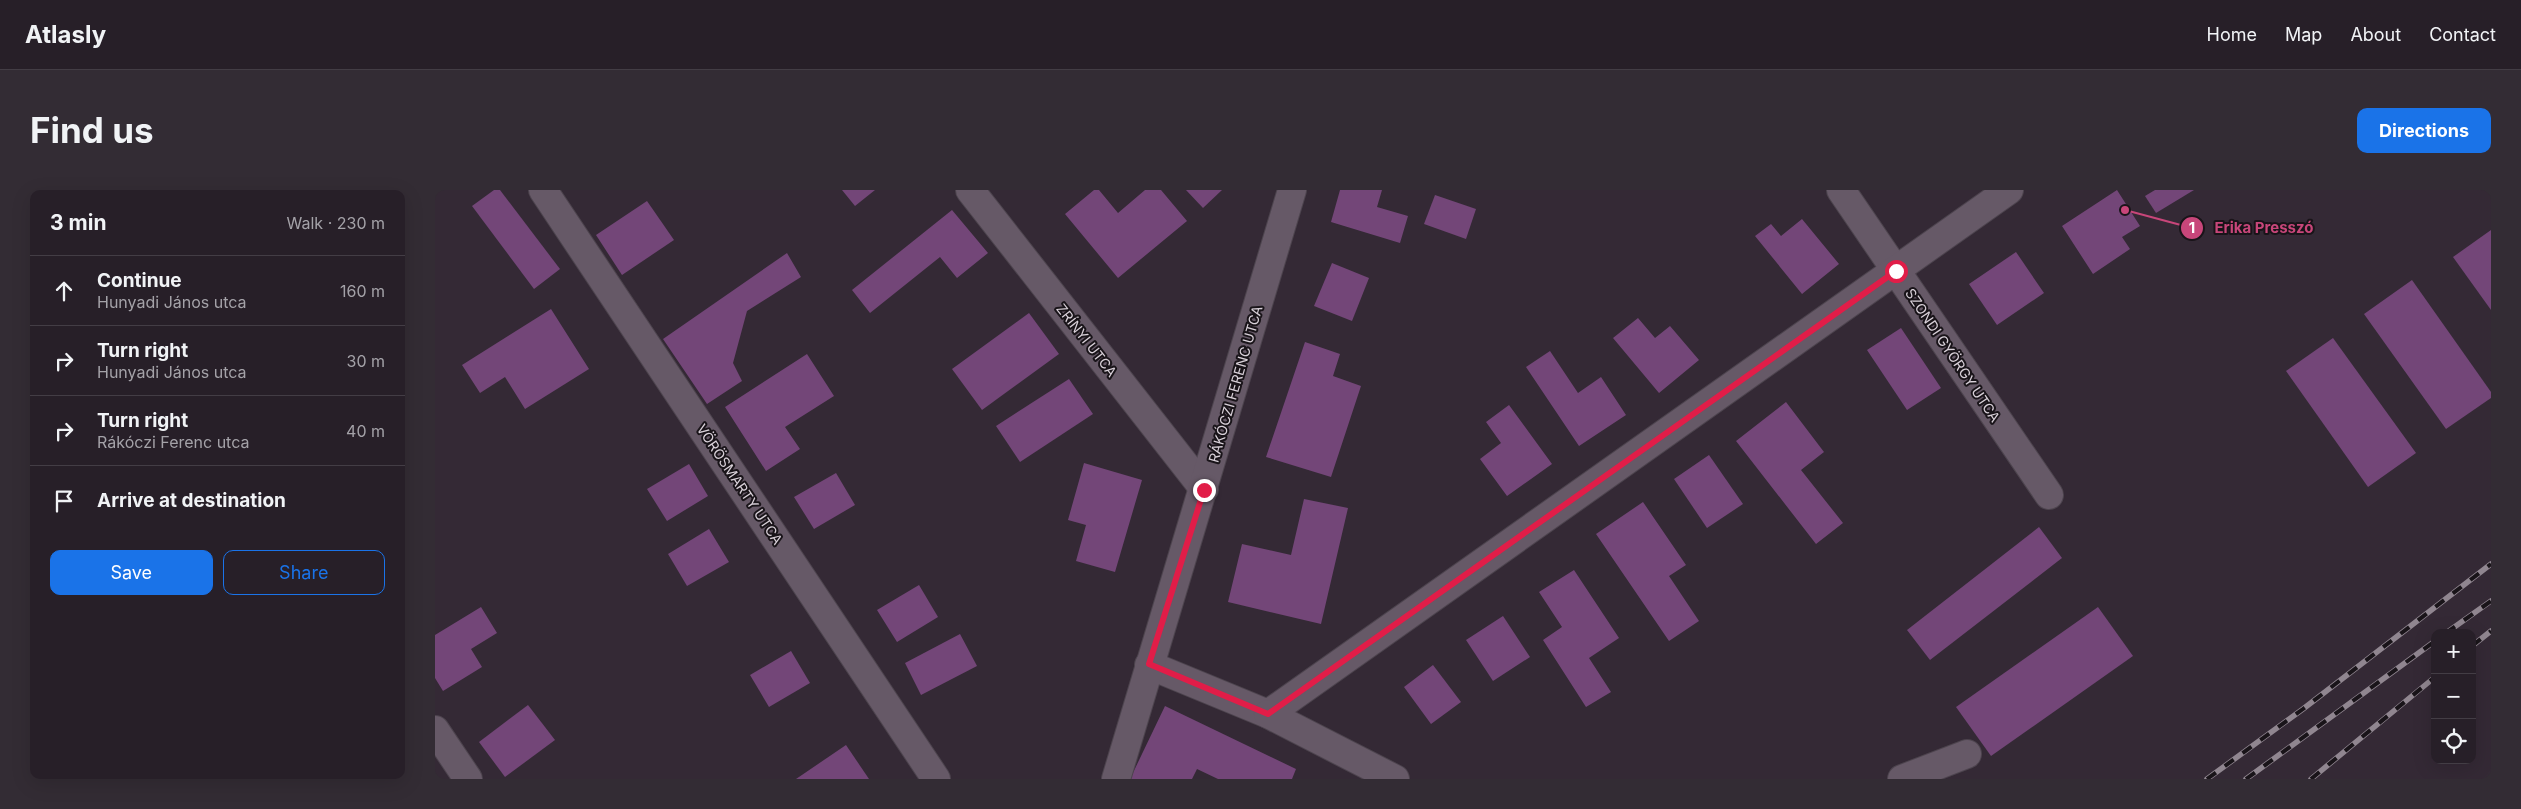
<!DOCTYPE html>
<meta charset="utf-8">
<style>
:root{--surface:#271f28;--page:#332c34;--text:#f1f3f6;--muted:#a4a2a8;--line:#433d45;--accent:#1a73e8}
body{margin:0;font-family:Inter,sans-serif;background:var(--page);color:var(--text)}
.controls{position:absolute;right:15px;bottom:15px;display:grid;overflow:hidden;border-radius:10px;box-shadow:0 5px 20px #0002}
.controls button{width:45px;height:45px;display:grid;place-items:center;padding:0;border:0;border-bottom:1px solid var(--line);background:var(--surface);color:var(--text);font:25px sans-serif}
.stop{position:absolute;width:15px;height:15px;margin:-11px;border:4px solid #e11d48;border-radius:50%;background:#fff}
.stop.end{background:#e11d48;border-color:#fff;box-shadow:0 1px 5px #0008}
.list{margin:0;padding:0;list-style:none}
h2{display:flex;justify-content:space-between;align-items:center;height:65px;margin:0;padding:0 20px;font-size:21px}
h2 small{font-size:16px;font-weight:400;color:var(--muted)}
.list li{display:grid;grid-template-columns:32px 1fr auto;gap:15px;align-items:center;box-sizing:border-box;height:70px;padding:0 20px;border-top:1px solid var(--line)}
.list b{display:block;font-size:19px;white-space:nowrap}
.list p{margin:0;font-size:16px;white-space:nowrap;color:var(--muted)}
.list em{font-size:16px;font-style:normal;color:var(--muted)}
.actions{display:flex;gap:10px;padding:15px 20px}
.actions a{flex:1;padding:11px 0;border:1px solid var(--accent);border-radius:10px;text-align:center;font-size:18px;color:var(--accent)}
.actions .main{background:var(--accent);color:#fff}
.icon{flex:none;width:28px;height:28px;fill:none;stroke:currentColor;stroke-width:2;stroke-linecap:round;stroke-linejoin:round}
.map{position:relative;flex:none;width:2056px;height:589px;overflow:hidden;border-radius:10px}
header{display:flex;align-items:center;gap:30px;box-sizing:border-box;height:70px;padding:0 25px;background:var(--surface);border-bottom:1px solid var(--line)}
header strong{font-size:24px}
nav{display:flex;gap:28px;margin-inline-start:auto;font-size:18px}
.intro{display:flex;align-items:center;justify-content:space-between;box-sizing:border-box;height:120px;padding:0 30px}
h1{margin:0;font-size:35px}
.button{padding:12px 22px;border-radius:10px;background:var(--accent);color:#fff;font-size:18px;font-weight:700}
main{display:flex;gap:30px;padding:0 30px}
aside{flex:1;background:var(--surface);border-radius:10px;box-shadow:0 5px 20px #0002}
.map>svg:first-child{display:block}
</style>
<header>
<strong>Atlasly</strong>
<nav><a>Home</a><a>Map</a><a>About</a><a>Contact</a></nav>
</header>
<div class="intro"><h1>Find us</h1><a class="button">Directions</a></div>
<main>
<aside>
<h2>3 min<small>Walk · 230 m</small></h2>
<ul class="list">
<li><svg class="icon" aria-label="ahead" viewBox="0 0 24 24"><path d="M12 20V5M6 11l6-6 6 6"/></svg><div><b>Continue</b><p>Hunyadi János utca</p></div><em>160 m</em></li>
<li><svg class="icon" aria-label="right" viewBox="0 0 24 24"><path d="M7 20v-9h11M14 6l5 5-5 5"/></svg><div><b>Turn right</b><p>Hunyadi János utca</p></div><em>30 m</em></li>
<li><svg class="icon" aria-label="right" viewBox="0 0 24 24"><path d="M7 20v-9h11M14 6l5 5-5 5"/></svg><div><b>Turn right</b><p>Rákóczi Ferenc utca</p></div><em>40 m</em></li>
<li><svg class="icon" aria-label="arrive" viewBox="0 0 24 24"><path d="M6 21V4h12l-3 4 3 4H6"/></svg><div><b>Arrive at destination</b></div></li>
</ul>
<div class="actions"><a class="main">Save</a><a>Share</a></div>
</aside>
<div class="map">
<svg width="2056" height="589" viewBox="0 0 2056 589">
<rect width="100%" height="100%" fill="#342935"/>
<g fill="#734678">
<path d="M59 0H65L125 79 99 99 37 16Z"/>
<path d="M407 0H440L420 16Z"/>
<path d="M659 0H664L683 23 710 0H726L752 31 683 88 630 24Z"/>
<path d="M751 0H787L768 18Z"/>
<path d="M905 0H947L942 17 973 26 965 53 896 32Z"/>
<path d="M1682 0 1705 36 1687 47 1695 59 1658 84 1627 36Z"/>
<path d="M1720 0H1759L1721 23 1710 6Z"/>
<path d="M1000 5 1041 19 1031 49 989 34Z"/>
<path d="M212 11 239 50 187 85 161 45Z"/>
<path d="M517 20 553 63 522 88 505 67 435 123 417 100Z"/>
<path d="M1367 29 1404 74 1367 104 1320 46 1336 34 1346 46Z"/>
<path d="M2056 40V120L2018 67Z"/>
<path d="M1581 62 1609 103 1562 135 1534 94Z"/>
<path d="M352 63 366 87 312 121 298 173 307 191 272 214 228 149Z"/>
<path d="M897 73 934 88 917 131 879 116Z"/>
<path d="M1977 90 2056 202V208L2011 239 1929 124Z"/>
<path d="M116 119 154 179 90 219 70 187 45 203 27 175Z"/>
<path d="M594 123 624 164 547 220 517 179Z"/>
<path d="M1203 128 1220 148 1235 136 1264 170 1224 203 1178 148Z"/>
<path d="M1466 138 1506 198 1472 220 1432 160Z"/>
<path d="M1898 148 1981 263 1933 297 1851 181Z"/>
<path d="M870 152 905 164 898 186 926 196 896 287 831 267Z"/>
<path d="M1115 161 1143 203 1166 187 1191 225 1144 256 1091 177Z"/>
<path d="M372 164 399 206 350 237 365 259 331 281 290 217Z"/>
<path d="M634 189 658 224 585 272 561 236Z"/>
<path d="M1351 212 1389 262 1366 280 1408 333 1381 354 1301 251Z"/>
<path d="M1074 215 1117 274 1072 306 1045 269 1066 253 1051 232Z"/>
<path d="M1274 265 1308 314 1272 338 1239 289Z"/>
<path d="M649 273 707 290 680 382 641 371 651 335 633 330Z"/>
<path d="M254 274 273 306 232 331 212 299Z"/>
<path d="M401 283 420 315 379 339 359 307Z"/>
<path d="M869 309 913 318 886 434 793 412 807 354 856 365Z"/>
<path d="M1208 312 1251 375 1234 386 1264 431 1234 451 1161 344Z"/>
<path d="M1604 337 1627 368 1495 470 1472 440Z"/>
<path d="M274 339 294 372 252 396 233 364Z"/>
<path d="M1139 380 1184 448 1154 468 1176 502 1151 517 1108 450 1127 437 1104 402Z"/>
<path d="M484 395 503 427 462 452 442 420Z"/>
<path d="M46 417 62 443 36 459 47 477 8 501 0 488V445Z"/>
<path d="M1663 417 1698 466 1556 566 1521 517Z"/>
<path d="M1068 426 1095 467 1058 491 1031 450Z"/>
<path d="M525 444 542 476 486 505 470 473Z"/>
<path d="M356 461 375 493 334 517 315 485Z"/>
<path d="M998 475 1026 512 996 534 969 497Z"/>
<path d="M93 515 120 550 70 587 44 552Z"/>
<path d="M730 516 861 579 857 589H783L762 579 757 589H695Z"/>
<path d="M411 555 434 589H361Z"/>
</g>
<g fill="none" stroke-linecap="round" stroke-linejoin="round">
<defs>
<g id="minor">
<path d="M108 0 501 589"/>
<path d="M535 0 769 299"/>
<path d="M1406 0 1614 305"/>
<path d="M714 475 833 524 1574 0"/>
<path d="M833 524 960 589"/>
<path d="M0 540 33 589"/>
<path d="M681 589 857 0"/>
<path d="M1467 589 1532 564"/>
</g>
</defs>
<use href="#minor" stroke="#4d444e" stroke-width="30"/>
<use href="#minor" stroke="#665967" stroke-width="28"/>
<defs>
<g id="rail">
<path d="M2011 443 2056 411"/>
<path d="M2037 456 2056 441"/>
<path d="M1772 589 1868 519 2056 374"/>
<path d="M1811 589 2000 451"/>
<path d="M1876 589 2000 487"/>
</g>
</defs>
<use href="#rail" stroke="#908690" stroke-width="5.5"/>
<use href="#rail" stroke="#191419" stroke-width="4" stroke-dasharray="11" stroke-linecap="butt"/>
</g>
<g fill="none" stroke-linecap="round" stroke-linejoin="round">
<path stroke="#e11d48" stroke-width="6" d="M769 300 714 474 833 524 1461 81"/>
</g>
<g text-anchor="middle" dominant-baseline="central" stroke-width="4" stroke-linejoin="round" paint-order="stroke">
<g font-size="14" fill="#d9d1d9" stroke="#191419">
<text transform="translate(652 150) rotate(52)">ZRÍNYI UTCA</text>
<text transform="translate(1518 165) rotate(56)">SZONDI GYÖRGY UTCA</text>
<text transform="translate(800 194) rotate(-74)">RÁKÓCZI FERENC UTCA</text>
<text transform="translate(305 294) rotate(56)">VÖRÖSMARTY UTCA</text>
</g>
</g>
<path fill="none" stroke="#c8467a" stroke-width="2" d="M1690 20L1757 38"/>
<g fill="#c8467a" stroke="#191419" stroke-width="2">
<circle cx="1690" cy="20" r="5"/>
<circle cx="1757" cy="38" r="12"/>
</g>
<g font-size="15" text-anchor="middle" font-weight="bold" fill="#fff">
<text x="1757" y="43">1</text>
</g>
<g font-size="15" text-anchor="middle" font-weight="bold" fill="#c8467a" stroke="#191419" stroke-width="4" stroke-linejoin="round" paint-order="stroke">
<text x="1829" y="43">Erika Presszó</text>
</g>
</svg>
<div class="controls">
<button>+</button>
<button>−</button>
<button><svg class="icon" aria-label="locate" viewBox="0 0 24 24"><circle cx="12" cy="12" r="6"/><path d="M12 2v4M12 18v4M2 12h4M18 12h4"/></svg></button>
</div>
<div class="stop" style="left:1461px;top:81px"></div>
<div class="stop end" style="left:769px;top:300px"></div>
</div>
</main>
